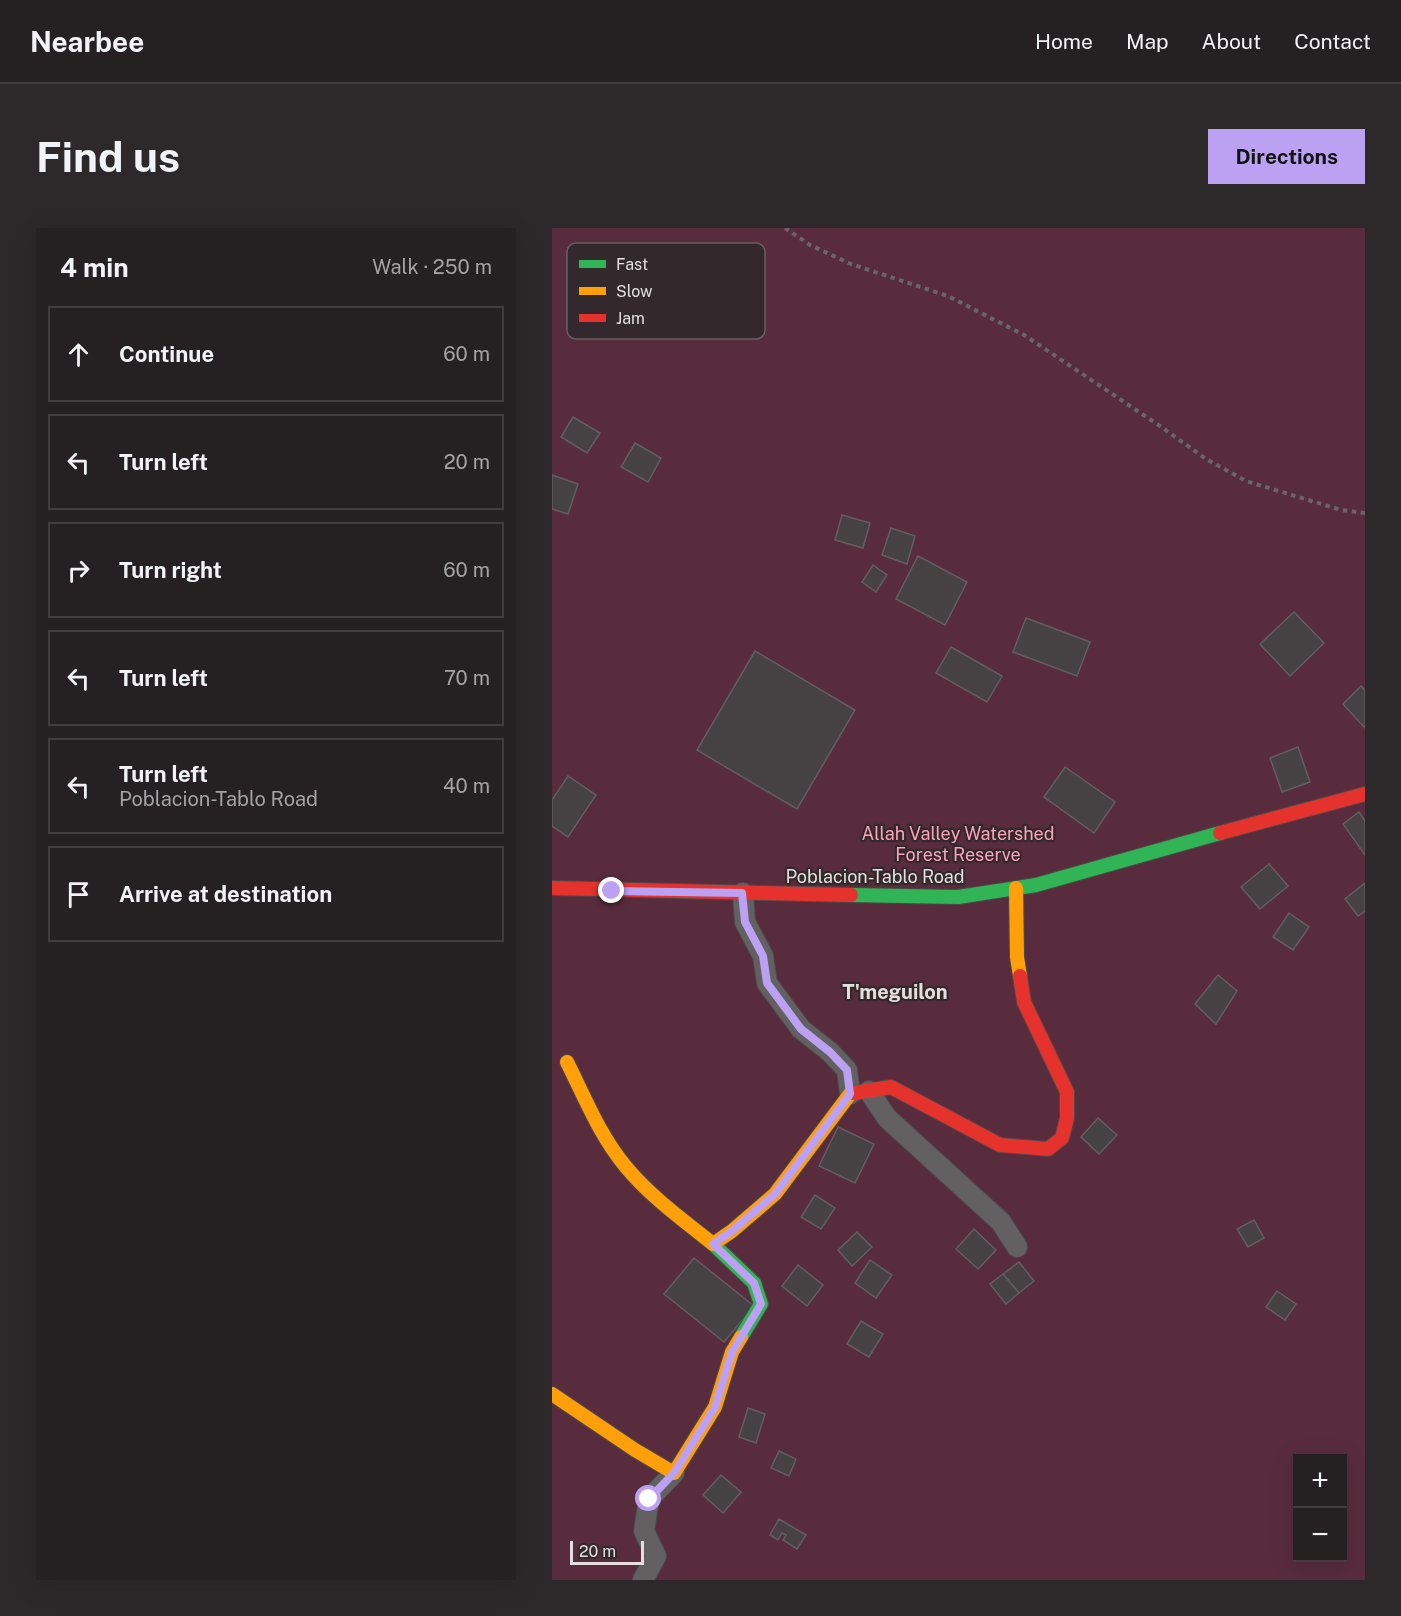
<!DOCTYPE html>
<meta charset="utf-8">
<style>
:root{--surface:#252022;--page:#2d282a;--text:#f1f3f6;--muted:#a3a3a5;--line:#423e40;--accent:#bca0f2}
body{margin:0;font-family:"Public Sans",sans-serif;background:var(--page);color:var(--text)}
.controls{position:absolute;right:18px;bottom:18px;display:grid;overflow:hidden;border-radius:0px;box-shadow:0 6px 24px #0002}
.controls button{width:54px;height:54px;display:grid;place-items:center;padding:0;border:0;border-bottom:2px solid var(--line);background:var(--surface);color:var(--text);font:30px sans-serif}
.scale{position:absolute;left:18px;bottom:15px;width:74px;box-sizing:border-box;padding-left:6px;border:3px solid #e4dedf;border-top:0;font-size:16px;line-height:21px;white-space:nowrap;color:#e4dedf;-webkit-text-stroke:4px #33292c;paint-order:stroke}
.stop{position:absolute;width:18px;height:18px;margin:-14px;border:4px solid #bca0f2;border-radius:50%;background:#fff}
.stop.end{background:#bca0f2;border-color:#fff;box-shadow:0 2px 6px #0008}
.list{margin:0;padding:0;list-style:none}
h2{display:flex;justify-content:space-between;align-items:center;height:78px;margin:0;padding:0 24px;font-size:26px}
h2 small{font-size:20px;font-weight:400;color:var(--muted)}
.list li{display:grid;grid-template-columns:39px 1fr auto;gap:18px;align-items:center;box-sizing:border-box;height:96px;margin:0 12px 12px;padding:0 12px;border:2px solid var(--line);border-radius:0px}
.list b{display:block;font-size:22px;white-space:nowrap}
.list p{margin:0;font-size:20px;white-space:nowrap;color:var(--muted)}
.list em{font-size:20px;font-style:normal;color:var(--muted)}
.icon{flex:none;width:33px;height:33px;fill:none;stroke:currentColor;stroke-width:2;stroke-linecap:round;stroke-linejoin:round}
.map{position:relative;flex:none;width:813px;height:1352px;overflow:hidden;border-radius:0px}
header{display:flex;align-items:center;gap:36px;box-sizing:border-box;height:84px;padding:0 30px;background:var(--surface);border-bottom:2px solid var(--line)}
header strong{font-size:28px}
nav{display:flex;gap:33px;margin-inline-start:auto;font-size:21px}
.intro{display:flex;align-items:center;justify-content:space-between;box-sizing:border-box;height:144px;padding:0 36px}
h1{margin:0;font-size:42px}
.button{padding:15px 27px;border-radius:0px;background:var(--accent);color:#111;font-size:21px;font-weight:700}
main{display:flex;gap:36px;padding:0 36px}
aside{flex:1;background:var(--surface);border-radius:0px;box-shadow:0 6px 24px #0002}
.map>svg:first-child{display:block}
</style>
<header>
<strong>Nearbee</strong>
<nav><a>Home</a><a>Map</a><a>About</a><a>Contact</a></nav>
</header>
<div class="intro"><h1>Find us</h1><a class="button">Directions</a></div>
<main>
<aside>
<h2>4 min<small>Walk · 250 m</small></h2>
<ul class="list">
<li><svg class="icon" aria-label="ahead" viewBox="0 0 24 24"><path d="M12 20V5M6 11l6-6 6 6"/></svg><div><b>Continue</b></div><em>60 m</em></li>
<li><svg class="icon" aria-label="left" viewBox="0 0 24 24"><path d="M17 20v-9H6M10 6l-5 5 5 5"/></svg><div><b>Turn left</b></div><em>20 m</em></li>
<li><svg class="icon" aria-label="right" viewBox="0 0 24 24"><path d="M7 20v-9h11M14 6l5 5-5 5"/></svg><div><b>Turn right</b></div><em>60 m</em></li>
<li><svg class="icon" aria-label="left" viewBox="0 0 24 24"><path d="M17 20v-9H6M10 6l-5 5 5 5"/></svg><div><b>Turn left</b></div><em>70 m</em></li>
<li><svg class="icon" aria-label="left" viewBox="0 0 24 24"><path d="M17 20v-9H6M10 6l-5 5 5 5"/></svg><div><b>Turn left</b><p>Poblacion-Tablo Road</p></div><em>40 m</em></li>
<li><svg class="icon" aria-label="arrive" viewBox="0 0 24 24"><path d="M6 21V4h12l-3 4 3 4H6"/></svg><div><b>Arrive at destination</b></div></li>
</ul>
</aside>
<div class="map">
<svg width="813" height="1352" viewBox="0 0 813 1352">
<rect width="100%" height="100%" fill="#312b2d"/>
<path fill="#582c3c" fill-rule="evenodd" d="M0 0H813V1352H0ZM746 1230H790V1330H746Z"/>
<g fill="#464143" stroke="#625e5f" stroke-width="1.5">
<path d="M21 189 48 205 35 225 9 209Z"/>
<path d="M83 215 109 230 96 254 69 239Z"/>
<path d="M0 247 26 256 16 286 0 281Z"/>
<path d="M290 287 318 295 311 320 283 312Z"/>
<path d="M339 300 363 308 355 336 330 327Z"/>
<path d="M366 328 415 354 393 397 344 371Z"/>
<path d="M321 337 335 347 324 364 310 354Z"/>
<path d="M742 384 772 415 738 448 708 416Z"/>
<path d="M474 390 538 414 525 448 461 424Z"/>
<path d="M399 419 450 448 435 474 384 445Z"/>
<path d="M203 423 303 482 245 581 145 522Z"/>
<path d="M809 458 813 462V500L791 476Z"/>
<path d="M746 519 758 554 730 564 718 530Z"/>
<path d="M513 539 563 574 542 605 492 569Z"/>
<path d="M16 548 44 567 16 609 0 598V572Z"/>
<path d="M807 584 813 593V627L791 596Z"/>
<path d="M717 636 736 658 708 681 689 659Z"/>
<path d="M813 655V683L806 688 793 671Z"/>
<path d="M737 685 757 699 741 722 721 709Z"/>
<path d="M666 747 685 763 664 796 643 776Z"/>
<path d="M546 890 565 907 547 926 529 909Z"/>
<path d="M286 899 322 916 303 955 267 938Z"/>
<path d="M263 967 283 980 269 1001 249 989Z"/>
<path d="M702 992 712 1010 696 1019 685 1001Z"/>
<path d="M422 1001 444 1022 426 1041 404 1021Z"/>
<path d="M305 1004 320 1019 300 1038 286 1022Z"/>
<path d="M142 1030 202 1078 172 1114 112 1066Z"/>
<path d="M318 1032 340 1047 324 1070 303 1055Z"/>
<path d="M467 1034 482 1053 467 1065 451 1046Z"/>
<path d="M246 1037 271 1057 255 1078 230 1058Z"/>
<path d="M451 1046 467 1065 454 1076 438 1056Z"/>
<path d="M725 1063 744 1076 733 1092 714 1079Z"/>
<path d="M309 1093 331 1106 317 1129 295 1116Z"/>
<path d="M196 1180 213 1186 204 1215 187 1209Z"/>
<path d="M227 1223 244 1231 237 1248 219 1240Z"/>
<path d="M169 1247 189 1264 171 1285 151 1267Z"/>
<path d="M227 1291 254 1307 245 1321 231 1312 234 1307 230 1305 226 1312 218 1307Z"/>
</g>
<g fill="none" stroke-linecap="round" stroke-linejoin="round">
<defs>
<g id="street">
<path d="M191 665 193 694 211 728 215 755 249 801 278 824 295 842 298 866"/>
<path d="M317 863 335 890 449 994 465 1019"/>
<path d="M91 1352 104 1328 92 1303 97 1271 122 1245"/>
</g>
<g id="fast">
<path d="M299 667 406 669 484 657 668 605"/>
<path d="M161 1016 202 1055 209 1076 189 1109"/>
</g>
<g id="slow">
<path d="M464 660 465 729 468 748"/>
<path d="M15 834C33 870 48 908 74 939 99 969 131 992 161 1016L180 1003 223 966 298 866 302 865"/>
<path d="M0 1166 83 1222 122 1245 163 1179 180 1124 189 1109"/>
</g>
<g id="jam">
<path d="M668 605 813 566"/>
<path d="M0 660 299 667"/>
<path d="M302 865 339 859 448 917 496 921 510 910 515 890V864L472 774 468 748"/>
</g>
</defs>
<use href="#street" stroke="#4d494a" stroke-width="22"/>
<use href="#fast" stroke="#4d494a" stroke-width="16"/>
<use href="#slow" stroke="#4d494a" stroke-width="16"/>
<use href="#jam" stroke="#4d494a" stroke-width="16"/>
<path stroke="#696566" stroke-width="4" stroke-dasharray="4.5 4.5" stroke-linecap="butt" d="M233 0 258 17 299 36 396 68 472 107 608 198 654 231 694 253 789 282 813 285"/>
<use href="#street" stroke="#636061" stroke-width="20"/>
<use href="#fast" stroke="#30b455" stroke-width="14"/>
<use href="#slow" stroke="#ff9f0a" stroke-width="14"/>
<use href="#jam" stroke="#e5322d" stroke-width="14"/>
</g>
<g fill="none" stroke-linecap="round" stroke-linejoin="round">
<path stroke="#bca0f2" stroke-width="8" d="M60 663 190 665 193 694 211 728 215 755 249 801 278 824 295 842 298 866 223 966 180 1003 161 1016 202 1055 209 1076 180 1124 163 1179 122 1245 97 1271"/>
</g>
<g text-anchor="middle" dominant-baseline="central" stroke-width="4.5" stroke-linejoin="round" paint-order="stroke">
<g font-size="18" fill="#fda1be" stroke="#33292c">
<text x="406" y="605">Allah Valley Watershed<tspan x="406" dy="21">Forest Reserve</tspan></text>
</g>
<g font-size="18" fill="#e4dedf" stroke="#33292c">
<text x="323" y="648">Poblacion-Tablo Road</text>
</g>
<g font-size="20" font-weight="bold" fill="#e4dedf" stroke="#33292c">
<text x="343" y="764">T'meguilon</text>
</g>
</g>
<rect x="15" y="15" width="198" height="96" rx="9" fill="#33292c" stroke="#685f62" stroke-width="1.5"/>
<rect x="27" y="32" width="27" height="8" fill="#30b455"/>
<rect x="27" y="59" width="27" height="8" fill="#ff9f0a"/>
<rect x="27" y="86" width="27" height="8" fill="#e5322d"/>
<g font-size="16" fill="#e4dedf">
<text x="64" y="42">Fast</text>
<text x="64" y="69">Slow</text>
<text x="64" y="96">Jam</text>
</g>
</svg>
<div class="controls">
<button>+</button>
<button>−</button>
</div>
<div class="scale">20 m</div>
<div class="stop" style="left:97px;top:1271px"></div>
<div class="stop end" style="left:60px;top:663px"></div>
</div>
</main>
